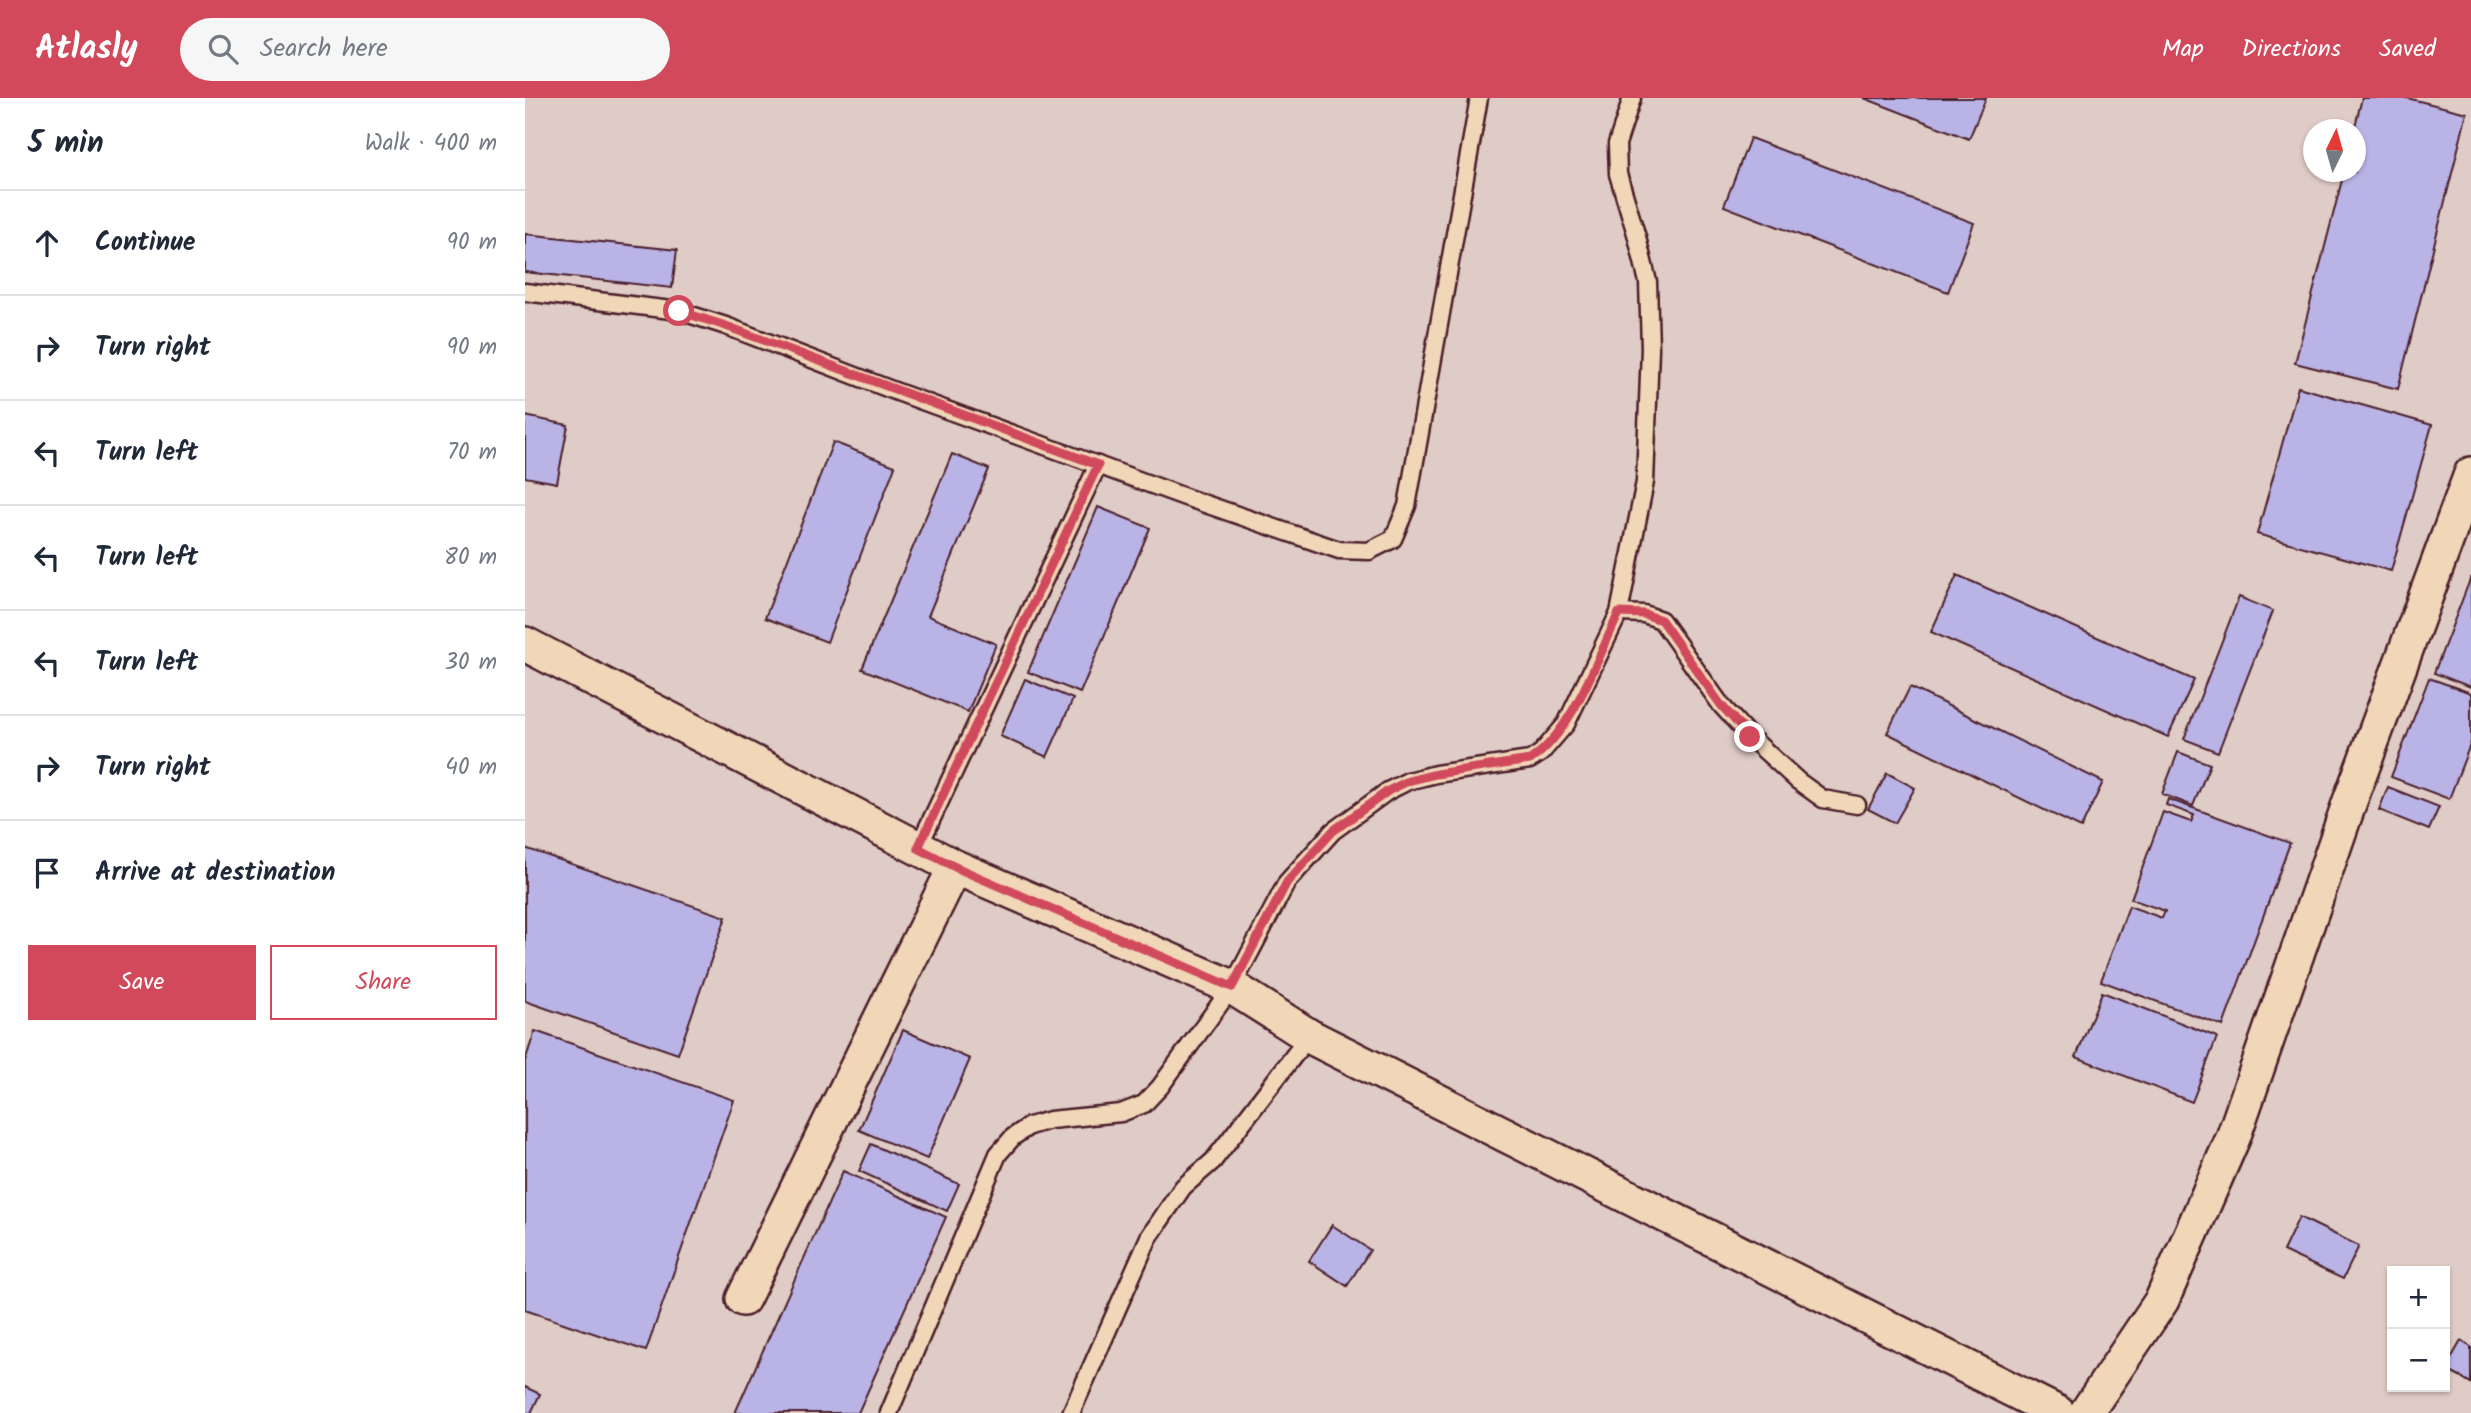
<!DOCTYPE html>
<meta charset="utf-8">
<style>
:root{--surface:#fff;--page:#f6f6f7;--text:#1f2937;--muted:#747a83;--line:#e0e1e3;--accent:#d1495b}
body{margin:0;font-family:Kalam,sans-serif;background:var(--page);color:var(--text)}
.controls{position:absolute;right:21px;bottom:21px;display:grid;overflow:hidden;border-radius:0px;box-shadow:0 2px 5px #0004}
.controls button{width:63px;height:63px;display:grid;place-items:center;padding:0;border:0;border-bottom:2px solid var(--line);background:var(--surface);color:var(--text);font:35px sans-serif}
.compass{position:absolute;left:1778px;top:21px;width:63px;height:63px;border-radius:50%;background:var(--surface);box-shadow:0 2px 5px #0004;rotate:5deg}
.stop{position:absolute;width:21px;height:21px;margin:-16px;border:5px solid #d1495b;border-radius:50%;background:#fff}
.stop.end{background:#d1495b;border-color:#fff;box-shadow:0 2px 7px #0008}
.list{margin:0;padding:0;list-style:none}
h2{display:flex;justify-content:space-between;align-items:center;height:91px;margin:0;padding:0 28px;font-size:30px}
h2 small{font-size:23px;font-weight:400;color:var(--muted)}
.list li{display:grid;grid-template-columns:46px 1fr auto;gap:21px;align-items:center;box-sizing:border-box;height:105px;padding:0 28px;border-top:2px solid var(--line)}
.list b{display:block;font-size:26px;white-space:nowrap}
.list em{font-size:23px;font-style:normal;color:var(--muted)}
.actions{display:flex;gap:14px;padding:21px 28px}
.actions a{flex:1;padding:16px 0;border:2px solid var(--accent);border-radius:0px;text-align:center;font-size:24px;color:var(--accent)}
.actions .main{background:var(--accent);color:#fff}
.icon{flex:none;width:38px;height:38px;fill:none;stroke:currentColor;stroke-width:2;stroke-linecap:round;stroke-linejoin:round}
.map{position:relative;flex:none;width:1946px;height:1315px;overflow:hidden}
header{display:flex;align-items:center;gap:42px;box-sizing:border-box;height:98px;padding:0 35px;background:var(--accent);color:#fff}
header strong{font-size:33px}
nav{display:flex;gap:38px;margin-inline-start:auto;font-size:24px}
.search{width:490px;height:63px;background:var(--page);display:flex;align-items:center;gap:18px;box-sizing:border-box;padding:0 24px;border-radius:38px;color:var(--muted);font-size:26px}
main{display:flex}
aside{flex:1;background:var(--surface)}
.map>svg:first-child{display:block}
</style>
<header>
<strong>Atlasly</strong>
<div class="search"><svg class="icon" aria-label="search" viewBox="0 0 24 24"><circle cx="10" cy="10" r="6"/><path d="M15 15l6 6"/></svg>Search here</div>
<nav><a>Map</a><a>Directions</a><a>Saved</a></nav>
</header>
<main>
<aside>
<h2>5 min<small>Walk · 400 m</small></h2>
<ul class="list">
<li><svg class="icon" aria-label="ahead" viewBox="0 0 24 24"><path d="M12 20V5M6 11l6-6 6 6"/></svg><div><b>Continue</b></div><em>90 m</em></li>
<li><svg class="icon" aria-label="right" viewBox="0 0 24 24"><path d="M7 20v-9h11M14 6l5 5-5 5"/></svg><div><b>Turn right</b></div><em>90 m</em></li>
<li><svg class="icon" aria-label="left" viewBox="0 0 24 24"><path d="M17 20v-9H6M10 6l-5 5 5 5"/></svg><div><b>Turn left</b></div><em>70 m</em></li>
<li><svg class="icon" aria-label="left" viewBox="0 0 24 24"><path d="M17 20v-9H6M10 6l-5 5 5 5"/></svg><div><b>Turn left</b></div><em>80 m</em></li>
<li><svg class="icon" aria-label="left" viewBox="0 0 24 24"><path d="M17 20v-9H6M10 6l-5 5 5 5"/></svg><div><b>Turn left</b></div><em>30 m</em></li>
<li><svg class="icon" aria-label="right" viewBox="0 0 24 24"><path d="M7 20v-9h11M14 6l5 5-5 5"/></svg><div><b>Turn right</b></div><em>40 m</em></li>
<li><svg class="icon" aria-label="arrive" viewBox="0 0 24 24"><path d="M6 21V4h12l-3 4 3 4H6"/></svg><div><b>Arrive at destination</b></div></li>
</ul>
<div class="actions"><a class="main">Save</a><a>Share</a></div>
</aside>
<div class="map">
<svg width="1946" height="1315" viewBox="0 0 1946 1315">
<rect width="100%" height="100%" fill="#e0ccc6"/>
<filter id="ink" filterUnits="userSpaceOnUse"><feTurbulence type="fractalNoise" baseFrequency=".0143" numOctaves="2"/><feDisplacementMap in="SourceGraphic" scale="14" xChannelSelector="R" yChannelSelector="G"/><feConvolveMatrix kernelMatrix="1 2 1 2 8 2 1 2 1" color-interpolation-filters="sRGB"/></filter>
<g filter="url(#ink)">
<g fill="#bab4e6" stroke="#4a1f2b" stroke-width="2">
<path d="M1339 0H1461L1444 41Z"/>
<path d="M1837 0H1882L1942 15 1873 291 1770 265 1819 74H1830L1829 32Z"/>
<path d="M1225 40 1449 125 1423 194 1199 108Z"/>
<path d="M0 136 152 152 147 190 0 174Z"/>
<path d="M1773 289 1907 327 1866 473 1732 436Z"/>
<path d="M0 318 43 327 32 385 0 379Z"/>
<path d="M308 344 370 368 302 544 240 520Z"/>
<path d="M427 356 464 371 403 518 471 546 443 614 337 571Z"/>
<path d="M573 409 625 430 555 595 503 574Z"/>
<path d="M1432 477 1669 582 1643 639 1406 534Z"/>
<path d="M1946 479V589L1909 575Z"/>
<path d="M1714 499 1748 513 1693 654 1659 641Z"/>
<path d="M1904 580 1946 595V644L1924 701 1866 679Z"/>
<path d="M500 581 548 601 522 659 475 638Z"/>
<path d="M1385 589 1578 684 1556 730 1362 635Z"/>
<path d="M1653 654 1685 666 1668 708 1637 696Z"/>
<path d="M1362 675 1390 690 1370 725 1343 711Z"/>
<path d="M1863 689 1914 709 1904 732 1854 712Z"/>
<path d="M1643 701 1765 745 1698 928 1576 883 1604 808 1637 820 1640 813 1606 801 1638 714 1666 724 1669 717 1641 707Z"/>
<path d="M0 750 201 819 153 956 0 903Z"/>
<path d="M1577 894 1692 939 1667 1004 1551 959Z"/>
<path d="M378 932 445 961 402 1061 334 1032Z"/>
<path d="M10 933 209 1002 121 1253 0 1212V963Z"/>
<path d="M346 1046 434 1086 422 1113 334 1073Z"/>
<path d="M318 1073 421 1119 333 1315H210Z"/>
<path d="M1774 1119 1834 1148 1818 1181 1758 1153Z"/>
<path d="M807 1127 845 1152 822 1188 784 1163Z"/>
<path d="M1936 1243 1946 1249V1285L1920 1271Z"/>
<path d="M0 1289 15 1296 6 1315H0Z"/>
</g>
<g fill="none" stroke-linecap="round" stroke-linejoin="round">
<defs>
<g id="service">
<path d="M0 194 154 213 201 228 367 292 660 399 814 452 844 453 868 441 882 408 954 0"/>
<path d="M1094 515 1119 516 1136 522 1196 607 1225 639 1273 683 1298 701 1332 707"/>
<path d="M393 750 573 367"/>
<path d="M364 1315 473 1056 488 1039 504 1028 525 1022 596 1015 619 1006 635 989 707 889 762 784 808 733 863 693 883 683 911 676 1005 662 1016 655 1041 626 1094 515 1120 384 1125 250 1123 184 1112 139 1093 76 1092 46 1107 0"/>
<path d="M546 1315 624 1139 658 1089 688 1063 784 938"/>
</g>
<g id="minor">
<path d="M0 546 430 769 707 889 784 938 1533 1315"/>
<path d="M218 1201 430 769"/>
<path d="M1561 1315 1637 1202 1708 1040 1825 703 1946 376"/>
</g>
</defs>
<use href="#service" stroke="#4a1f2b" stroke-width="21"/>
<use href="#minor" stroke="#4a1f2b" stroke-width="38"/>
<use href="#service" stroke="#f0d7b8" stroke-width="16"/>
<use href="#minor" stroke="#f0d7b8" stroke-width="33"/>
</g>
</g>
<g fill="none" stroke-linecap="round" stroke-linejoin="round" filter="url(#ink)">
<path stroke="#d1495b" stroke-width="9" d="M154 213 201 228 573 367 393 750 430 769 707 889 762 784 808 733 863 693 883 683 911 676 1005 662C1048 634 1072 561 1094 515L1119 516 1136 522 1196 607 1225 639"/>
</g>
</svg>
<div class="controls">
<button>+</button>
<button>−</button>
</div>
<svg class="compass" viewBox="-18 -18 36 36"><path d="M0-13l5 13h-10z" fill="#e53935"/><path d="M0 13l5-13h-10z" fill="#747a83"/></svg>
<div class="stop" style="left:154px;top:213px"></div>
<div class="stop end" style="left:1225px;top:639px"></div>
</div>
</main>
